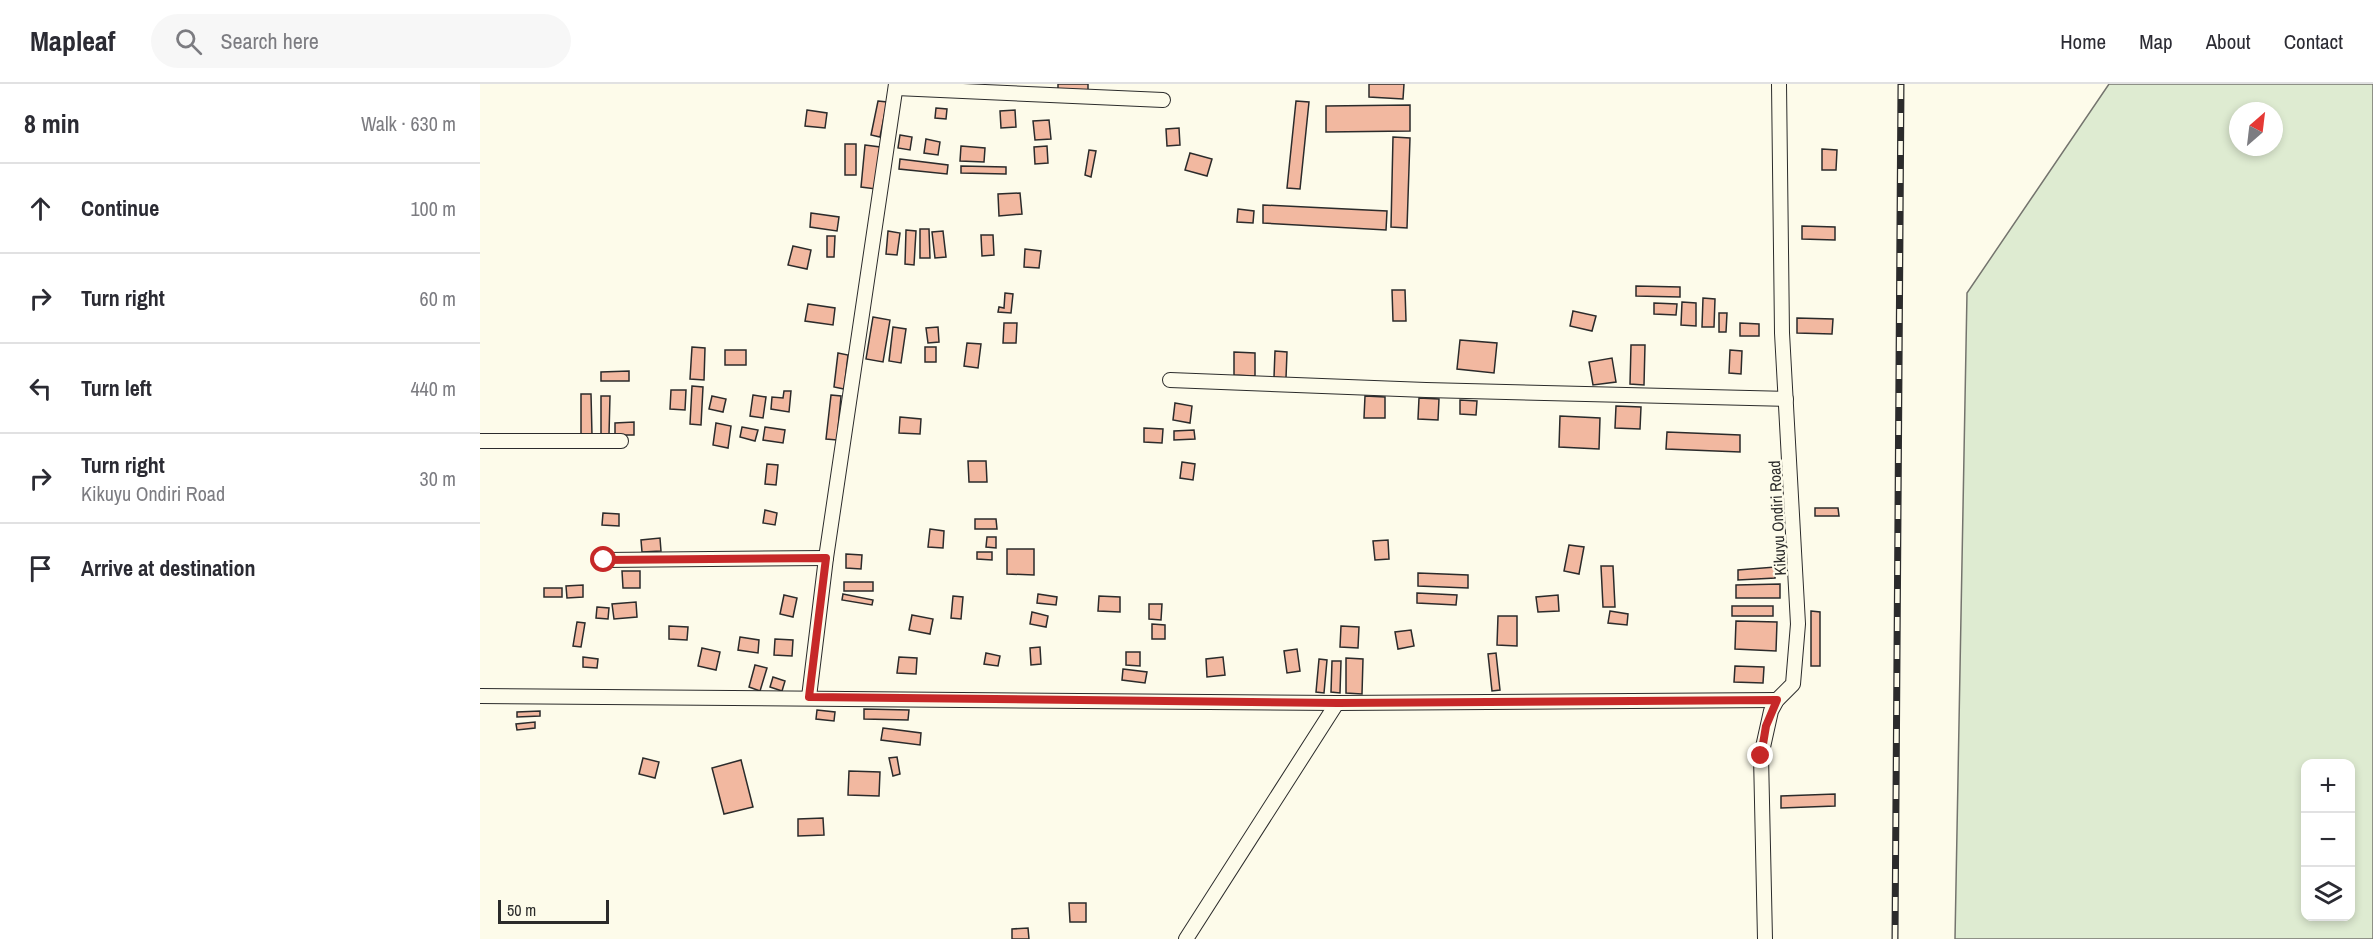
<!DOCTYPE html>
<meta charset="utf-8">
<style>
:root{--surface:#fff;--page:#f7f7f7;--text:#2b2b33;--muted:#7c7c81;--line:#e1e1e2}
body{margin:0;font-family:"Archivo Narrow",sans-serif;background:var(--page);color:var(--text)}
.controls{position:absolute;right:18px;bottom:18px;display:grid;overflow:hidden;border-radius:12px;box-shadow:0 3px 9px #0003}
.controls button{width:54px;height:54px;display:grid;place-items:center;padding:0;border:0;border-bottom:2px solid var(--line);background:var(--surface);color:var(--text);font:30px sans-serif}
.compass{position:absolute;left:1749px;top:18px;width:54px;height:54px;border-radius:50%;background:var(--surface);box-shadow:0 3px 9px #0003;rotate:28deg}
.scale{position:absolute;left:18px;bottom:15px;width:111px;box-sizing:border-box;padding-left:6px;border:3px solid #2b2b2b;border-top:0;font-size:16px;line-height:21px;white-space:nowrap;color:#2b2b2b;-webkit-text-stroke:4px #fdfbea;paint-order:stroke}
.stop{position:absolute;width:18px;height:18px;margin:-14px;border:4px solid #c62828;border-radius:50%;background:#fff}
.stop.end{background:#c62828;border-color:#fff;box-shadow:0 2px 6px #0008}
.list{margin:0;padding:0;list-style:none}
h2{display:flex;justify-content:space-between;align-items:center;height:78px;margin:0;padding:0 24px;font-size:26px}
h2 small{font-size:20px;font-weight:400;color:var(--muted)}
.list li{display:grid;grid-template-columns:39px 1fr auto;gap:18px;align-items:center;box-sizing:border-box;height:90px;padding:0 24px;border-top:2px solid var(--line)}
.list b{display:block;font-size:22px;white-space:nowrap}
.list p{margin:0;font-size:20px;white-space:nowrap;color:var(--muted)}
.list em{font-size:20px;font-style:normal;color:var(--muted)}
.icon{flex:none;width:33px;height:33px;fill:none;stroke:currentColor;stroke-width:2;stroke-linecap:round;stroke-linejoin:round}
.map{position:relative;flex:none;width:1893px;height:855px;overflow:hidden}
header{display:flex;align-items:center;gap:36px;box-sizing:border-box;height:84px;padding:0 30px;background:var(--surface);border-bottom:2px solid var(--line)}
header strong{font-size:28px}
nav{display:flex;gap:33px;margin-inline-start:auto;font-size:21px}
.search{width:420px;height:54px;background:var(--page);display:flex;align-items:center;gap:15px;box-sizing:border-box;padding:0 21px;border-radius:33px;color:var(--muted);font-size:22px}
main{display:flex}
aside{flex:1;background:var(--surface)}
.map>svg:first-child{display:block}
</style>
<header>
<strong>Mapleaf</strong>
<div class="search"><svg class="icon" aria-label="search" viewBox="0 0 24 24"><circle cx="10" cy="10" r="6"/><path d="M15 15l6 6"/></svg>Search here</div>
<nav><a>Home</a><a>Map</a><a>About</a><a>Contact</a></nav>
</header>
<main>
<aside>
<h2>8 min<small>Walk · 630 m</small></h2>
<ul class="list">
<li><svg class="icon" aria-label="ahead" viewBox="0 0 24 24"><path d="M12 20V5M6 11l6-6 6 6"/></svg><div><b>Continue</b></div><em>100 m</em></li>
<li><svg class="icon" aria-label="right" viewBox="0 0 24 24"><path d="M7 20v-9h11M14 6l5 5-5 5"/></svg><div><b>Turn right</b></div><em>60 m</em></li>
<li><svg class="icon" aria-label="left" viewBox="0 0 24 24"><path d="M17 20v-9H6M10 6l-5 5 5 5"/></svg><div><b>Turn left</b></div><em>440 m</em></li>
<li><svg class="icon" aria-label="right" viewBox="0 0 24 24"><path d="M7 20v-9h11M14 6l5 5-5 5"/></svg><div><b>Turn right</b><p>Kikuyu Ondiri Road</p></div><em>30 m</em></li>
<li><svg class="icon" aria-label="arrive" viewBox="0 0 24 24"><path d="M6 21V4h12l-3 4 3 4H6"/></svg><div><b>Arrive at destination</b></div></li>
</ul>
</aside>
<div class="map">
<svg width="1893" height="855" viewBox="0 0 1893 855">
<rect width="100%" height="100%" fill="#fdfbea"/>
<path fill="#deebd1" stroke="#74746e" stroke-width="1.5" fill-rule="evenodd" d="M1629 0H1893V855H1475L1487 209ZM1758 27H1794V63H1758ZM1826 680H1870V832H1826Z"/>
<g fill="#f2b8a0" stroke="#2b2b2b" stroke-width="1.5">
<path d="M578 0H608V10L578 8Z"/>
<path d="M889 0H924L923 15 889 13Z"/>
<path d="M398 17 407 18 400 53 391 51Z"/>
<path d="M816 17 829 18 820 105 807 104Z"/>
<path d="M930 21V47L846 48V22Z"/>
<path d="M456 24 467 25 466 35 455 34Z"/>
<path d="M327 26 347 29 345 44 325 42Z"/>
<path d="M535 26 536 43 521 44 520 27Z"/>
<path d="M569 36 571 55 555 56 553 37Z"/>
<path d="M699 44 700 61 687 62 686 45Z"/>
<path d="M420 51 432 53 430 66 418 64Z"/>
<path d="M913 53 930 54 927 144 911 143Z"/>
<path d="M446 55 460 58 458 71 444 69Z"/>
<rect x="365" y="60" width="11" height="31"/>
<path d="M385 61 400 63 396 105 381 103Z"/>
<path d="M481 62 505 64 504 78 480 77Z"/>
<path d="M567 62 568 79 555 80 554 63Z"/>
<path d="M1342 65 1357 66 1356 86H1342Z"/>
<path d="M609 66 616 67 611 93 605 91Z"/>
<path d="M710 69 732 75 727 92 705 86Z"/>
<path d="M420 75 468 81 467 90 419 85Z"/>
<path d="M481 82 526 83V90L481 89Z"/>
<path d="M540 109 542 130 519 132 518 110Z"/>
<path d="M783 121 907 127 906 146 783 139Z"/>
<path d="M758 125 774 127 773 139 757 138Z"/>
<path d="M331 129 359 133 357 147 330 143Z"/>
<path d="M1322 142 1355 143V156L1322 155Z"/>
<path d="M440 145H449L450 174H440Z"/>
<path d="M426 146 436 147 434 181 425 180Z"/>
<path d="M408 147 420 149 417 171 406 170Z"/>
<path d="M463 147 466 173 455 174 452 148Z"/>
<path d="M501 151H513L514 171 502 172Z"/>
<path d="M347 152H355L354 173H347Z"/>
<path d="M313 162 331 166 327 185 308 181Z"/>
<path d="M545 165 561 167 559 184 544 183Z"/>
<path d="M1156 202 1200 203V213L1156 212Z"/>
<path d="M912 206H925L926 237H913Z"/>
<path d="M525 209 533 210 531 229 518 228 519 223 524 224Z"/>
<path d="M1223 214 1235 215 1234 243H1222Z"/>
<path d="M1202 218 1216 219V242L1201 241Z"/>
<path d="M1174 219 1197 220 1196 231 1174 230Z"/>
<path d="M328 220 355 224 353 241 325 237Z"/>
<path d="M1093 227 1116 232 1112 247 1090 242Z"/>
<path d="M1239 229H1247L1246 248H1239Z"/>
<path d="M393 233 410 236 403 278 386 275Z"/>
<path d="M1317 234 1353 235 1352 250 1317 249Z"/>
<path d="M524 239H537L536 259H523Z"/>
<path d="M1260 239 1279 240V252H1260Z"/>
<path d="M413 243 426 245 421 279 409 277Z"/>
<path d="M458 243 459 258 448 259 446 244Z"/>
<path d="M980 256 1017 259 1014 289 977 285Z"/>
<path d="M487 259 501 260 498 284 484 282Z"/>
<path d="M1151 261H1165L1164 301 1150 300Z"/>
<path d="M212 263 225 264 224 296 210 295Z"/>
<rect x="445" y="263" width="11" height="15"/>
<rect x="245" y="266" width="21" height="15"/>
<path d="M1250 266 1262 267 1261 290 1249 289Z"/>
<path d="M795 267 807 268 806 294 794 293Z"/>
<path d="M754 268 775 269V292L754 291Z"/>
<path d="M358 269 368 271 364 305 354 303Z"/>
<path d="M1132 274 1136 298 1113 301 1109 278Z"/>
<path d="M149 287V297H121V288Z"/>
<path d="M212 302 223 303 221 341 210 340Z"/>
<path d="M191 306H206L205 326 190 325Z"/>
<path d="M304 307H311L309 328 291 325 292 313 303 314Z"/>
<path d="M101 310H111L112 351H101Z"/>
<path d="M273 311 286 313 283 334 270 332Z"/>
<path d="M351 311 361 312 357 356 346 355Z"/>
<path d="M121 312H130L129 351H121Z"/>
<path d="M232 312 246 315 243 328 229 325Z"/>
<path d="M885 312 905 313V334H884Z"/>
<path d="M939 314 959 315 958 336 938 335Z"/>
<path d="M980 316 997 317 996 331 980 330Z"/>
<path d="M695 319 712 322 710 339 693 336Z"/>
<path d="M1136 322 1161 323 1160 345 1135 344Z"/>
<path d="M1080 332 1120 334 1119 365 1079 363Z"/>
<path d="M420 333 441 335 440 350 419 349Z"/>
<path d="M154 338V351H135V339Z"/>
<path d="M236 339 251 342 248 364 233 361Z"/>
<path d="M262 343 278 346 275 357 260 353Z"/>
<path d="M285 343 305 346 303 359 283 356Z"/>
<path d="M664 344 683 345 682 359 664 358Z"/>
<path d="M714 346 715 355 694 356V347Z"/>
<path d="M1187 348 1260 351V368L1186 365Z"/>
<path d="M488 377H506L507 398H489Z"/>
<path d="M702 378 715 380 713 396 700 394Z"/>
<path d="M287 380 298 381 296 401 285 400Z"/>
<path d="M1335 424H1358L1359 432H1335Z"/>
<path d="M285 426 297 429 295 441 283 439Z"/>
<path d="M123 429 139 430V442L122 441Z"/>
<path d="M495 435H516L517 445H495Z"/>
<path d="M450 445 464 447 463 464 448 463Z"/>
<path d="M507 453H516V464L506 463Z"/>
<path d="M180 454 181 467 162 468 161 456Z"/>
<path d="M908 456 909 475 895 476 893 457Z"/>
<path d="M1089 461 1104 463 1099 490 1084 487Z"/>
<path d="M527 465H554V491L527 490Z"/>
<path d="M497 468H512V476L497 475Z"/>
<path d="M366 470 382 471 381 485 366 484Z"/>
<path d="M1121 482H1133L1135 523H1123Z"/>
<path d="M1295 483V494L1258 496V486Z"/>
<path d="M142 487H160V504H143Z"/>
<path d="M938 489 988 491V504L938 502Z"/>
<rect x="364" y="498" width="29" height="9"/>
<path d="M1300 500V514H1256V501Z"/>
<path d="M103 501V513L87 514 86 502Z"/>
<rect x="64" y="504" width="18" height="9"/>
<path d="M937 509 977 511 976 521 937 519Z"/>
<path d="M363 510 393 516 392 521 362 516Z"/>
<path d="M558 510 577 513 576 521 557 519Z"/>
<path d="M304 511 317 514 313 533 300 530Z"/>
<path d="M1078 511 1079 527 1058 528 1056 513Z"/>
<path d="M473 512 483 513 481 535 471 534Z"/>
<path d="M619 512 640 513V528L618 527Z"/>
<path d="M156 518 157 533 134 535 132 520Z"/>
<path d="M669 520H682L681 536 669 535Z"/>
<rect x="1252" y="522" width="41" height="10"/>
<path d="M117 523 129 524 128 535 116 534Z"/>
<path d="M1130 527 1148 530 1147 541 1128 539Z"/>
<path d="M1331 527 1340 528V582H1331Z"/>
<path d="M552 528 568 532 566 543 550 540Z"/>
<path d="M432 531 453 535 450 550 429 546Z"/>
<path d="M1018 532H1037V562L1017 561Z"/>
<path d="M1256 537 1297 538 1296 567 1255 565Z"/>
<path d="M97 538 105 539 101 563 93 562Z"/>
<path d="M672 540 685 541V555H672Z"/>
<path d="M189 542 208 543 207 556 189 555Z"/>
<path d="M861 542 879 543 878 564 860 563Z"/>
<path d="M931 546 934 562 918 565 915 548Z"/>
<path d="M260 553 279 556 278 569 258 566Z"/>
<path d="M295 555 313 556 312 572 294 571Z"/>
<path d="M560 563 561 580 551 581 550 564Z"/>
<path d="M222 564 240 568 236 586 218 582Z"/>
<path d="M817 565 820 587 807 589 804 567Z"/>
<path d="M646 568H660V582L646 581Z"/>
<path d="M506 569 520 572 518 582 504 580Z"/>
<path d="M1016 569 1020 606 1012 607 1008 570Z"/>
<path d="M103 573 118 575 117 584 103 583Z"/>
<path d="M419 573 437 574 436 590 417 589Z"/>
<path d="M743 573 745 591 727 593 726 575Z"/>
<path d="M866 574 883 575 882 610 866 609Z"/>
<path d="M839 575 847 576 844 609 836 608Z"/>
<path d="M852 577H861L860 609 851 608Z"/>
<path d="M275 581 287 584 280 607 269 603Z"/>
<path d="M1255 582 1284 583 1283 599 1254 598Z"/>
<path d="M643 585 667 588 665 599 642 596Z"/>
<path d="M293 593 305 597 302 607 290 603Z"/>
<path d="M384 625 429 626 428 636 384 635Z"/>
<path d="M337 626 355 628 354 637 336 635Z"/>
<path d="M60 627V632L37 633V628Z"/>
<path d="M55 638V644L37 646 36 640Z"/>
<path d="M403 644 441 649 440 661 401 656Z"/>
<path d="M417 673 420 690 413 692 409 674Z"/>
<path d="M163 674 179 678 175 694 159 690Z"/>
<path d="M261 676 273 723 244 730 232 684Z"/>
<path d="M369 687 400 688 399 712 368 711Z"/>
<path d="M1355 710V722L1301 724V712Z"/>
<path d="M343 734 344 751 318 752V735Z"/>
<path d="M589 819H606V838H590Z"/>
<path d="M548 844 549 855H532V845Z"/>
</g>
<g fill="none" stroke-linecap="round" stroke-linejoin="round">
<defs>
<g id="minor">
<path d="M416 4 683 16"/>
<path d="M690 296 946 306 1306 315"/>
<path d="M0 357H141"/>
<path d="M124 476 346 474"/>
<path d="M0 612 857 619 1297 616"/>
<path d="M329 613 346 474 416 0"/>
<path d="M706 855 857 619"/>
<path d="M1285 855 1281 672 1291 627 1297 616 1313 600 1318 540 1302 249 1299 0"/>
</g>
</defs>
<use href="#minor" stroke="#2b2b2b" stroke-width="16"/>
<use href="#minor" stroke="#fdfbea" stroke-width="14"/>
<defs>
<path id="rail" d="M1415 855 1421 0"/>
</defs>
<use href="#rail" stroke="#2b2b2b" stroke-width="7"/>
<use href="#rail" stroke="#fdfbea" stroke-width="4.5" stroke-dasharray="14" stroke-linecap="butt"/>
</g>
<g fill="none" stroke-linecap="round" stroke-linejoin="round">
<path stroke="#c62828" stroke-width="8" d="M124 476 346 474 329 613 858 619 1297 616 1286 642 1281 672"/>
</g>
<g text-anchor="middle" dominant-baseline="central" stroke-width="4.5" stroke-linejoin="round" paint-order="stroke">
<g font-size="16" fill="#2b2b2b" stroke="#fdfbea">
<text transform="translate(1297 434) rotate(-93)">Kikuyu Ondiri Road</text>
</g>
</g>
</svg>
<div class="controls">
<button>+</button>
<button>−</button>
<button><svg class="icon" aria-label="layers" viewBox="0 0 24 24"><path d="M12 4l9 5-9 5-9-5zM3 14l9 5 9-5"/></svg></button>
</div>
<svg class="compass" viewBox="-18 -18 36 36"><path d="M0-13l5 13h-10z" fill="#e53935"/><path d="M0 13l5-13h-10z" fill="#7c7c81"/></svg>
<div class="scale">50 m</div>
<div class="stop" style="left:124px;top:476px"></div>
<div class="stop end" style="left:1281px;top:672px"></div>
</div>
</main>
